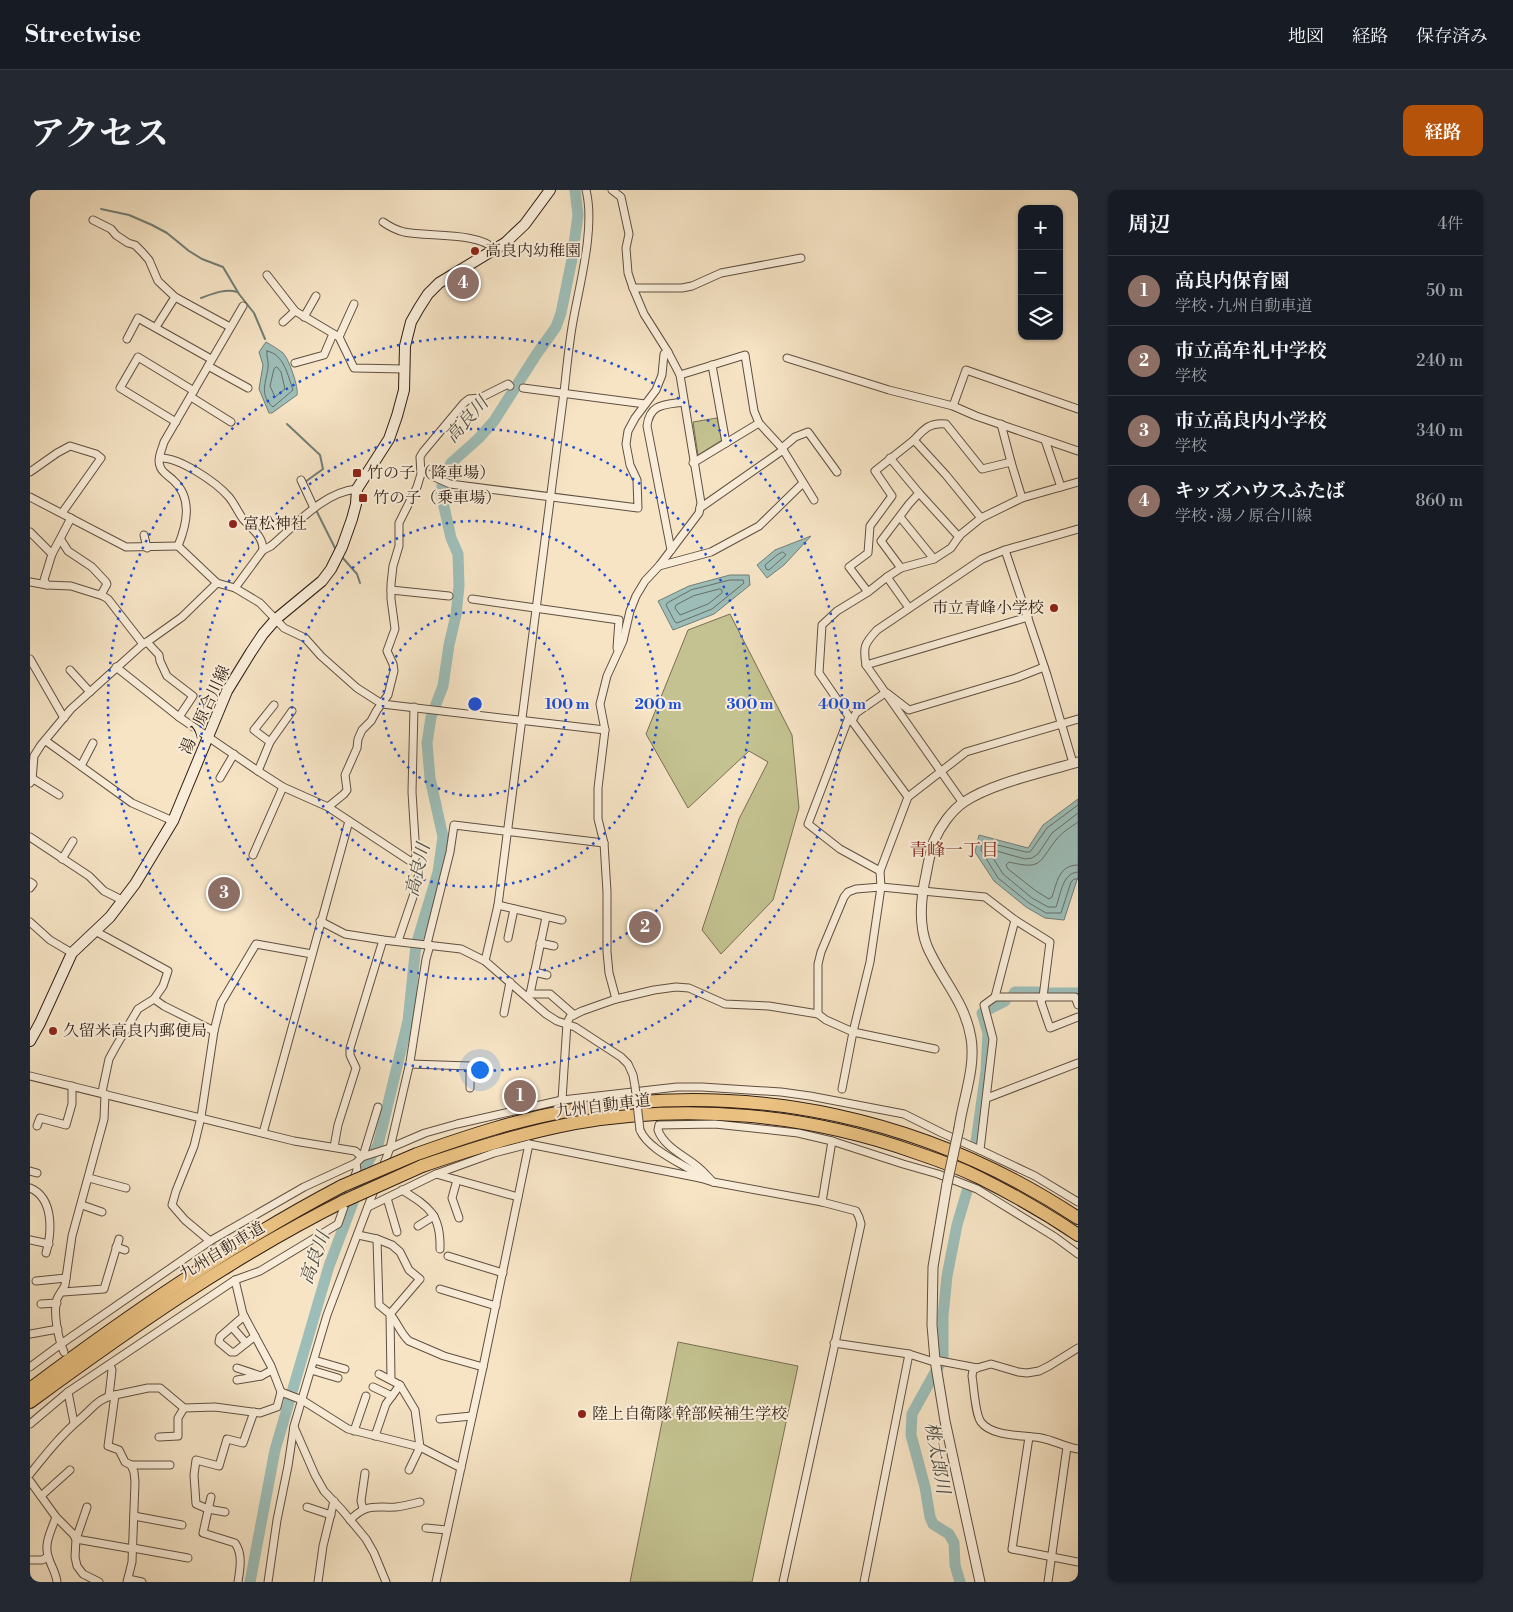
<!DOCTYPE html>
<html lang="ja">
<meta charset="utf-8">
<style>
:root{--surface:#171b24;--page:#242831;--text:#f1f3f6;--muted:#9ea1a6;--line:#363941;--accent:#b45309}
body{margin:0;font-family:"Libre Bodoni","Noto Serif JP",serif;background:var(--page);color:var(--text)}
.controls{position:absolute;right:15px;top:15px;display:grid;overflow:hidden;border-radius:10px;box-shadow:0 1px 4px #0004}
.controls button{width:45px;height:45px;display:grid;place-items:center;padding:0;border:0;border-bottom:1px solid var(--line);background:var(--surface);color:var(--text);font:25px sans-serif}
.you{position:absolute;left:449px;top:879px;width:18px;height:18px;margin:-12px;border:4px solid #fff;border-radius:50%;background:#1a73e8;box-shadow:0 0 0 8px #1a73e833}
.badge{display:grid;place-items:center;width:32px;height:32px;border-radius:50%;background:var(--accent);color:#fff;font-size:16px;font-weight:700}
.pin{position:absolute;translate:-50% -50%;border:2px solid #fff;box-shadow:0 1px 5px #0006}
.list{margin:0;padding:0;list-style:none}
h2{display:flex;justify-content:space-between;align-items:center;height:65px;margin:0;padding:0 20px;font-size:21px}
h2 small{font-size:16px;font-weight:400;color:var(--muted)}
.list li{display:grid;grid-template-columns:32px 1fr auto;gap:15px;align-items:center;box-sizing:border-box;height:70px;padding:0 20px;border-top:1px solid var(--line)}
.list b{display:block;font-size:19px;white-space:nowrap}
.list p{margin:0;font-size:16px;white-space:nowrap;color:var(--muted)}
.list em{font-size:16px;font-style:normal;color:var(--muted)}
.icon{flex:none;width:28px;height:28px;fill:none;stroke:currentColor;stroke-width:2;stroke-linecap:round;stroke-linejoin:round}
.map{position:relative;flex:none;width:1048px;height:1392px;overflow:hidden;border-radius:10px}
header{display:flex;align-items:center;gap:30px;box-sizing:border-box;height:70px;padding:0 25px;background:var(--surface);border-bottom:1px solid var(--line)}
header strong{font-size:24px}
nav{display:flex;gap:28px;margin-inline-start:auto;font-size:18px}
.intro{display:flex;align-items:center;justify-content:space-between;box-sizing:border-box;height:120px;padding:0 30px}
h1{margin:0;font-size:35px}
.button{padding:12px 22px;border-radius:10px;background:var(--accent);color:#fff;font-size:18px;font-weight:700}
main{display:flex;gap:30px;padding:0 30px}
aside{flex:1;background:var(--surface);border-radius:10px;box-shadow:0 1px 4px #0004}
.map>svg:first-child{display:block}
</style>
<header>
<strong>Streetwise</strong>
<nav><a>地図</a><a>経路</a><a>保存済み</a></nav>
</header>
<div class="intro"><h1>アクセス</h1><a class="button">経路</a></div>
<main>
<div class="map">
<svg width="1048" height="1392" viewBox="0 0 1048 1392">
<rect width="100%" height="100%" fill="#f6e4c5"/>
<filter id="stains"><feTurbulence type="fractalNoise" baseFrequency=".004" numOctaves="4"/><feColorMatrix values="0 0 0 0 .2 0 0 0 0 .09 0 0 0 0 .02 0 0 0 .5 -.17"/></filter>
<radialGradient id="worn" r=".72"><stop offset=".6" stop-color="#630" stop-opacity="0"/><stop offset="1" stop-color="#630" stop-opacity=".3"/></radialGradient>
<g fill="#c3c290" stroke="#787052">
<path d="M687 228 692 250 668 265 663 232Z"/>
<path d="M700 424 762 545 769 618 743 710 691 764 672 740 709 629 738 572 719 561 658 618 616 544 658 440Z"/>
<path d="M648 1152 768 1176 722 1392H600Z"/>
</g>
<g fill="#9dbeb8" stroke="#717e76">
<path d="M236 152C241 155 248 159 253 163 259 169 269 198 267 205L242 223H239L229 199 233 175 229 162Z"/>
<path d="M781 346 754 375 737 388 727 375 745 360Z"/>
<path d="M700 385H719L720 395 684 424 643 440 628 411 659 396Z"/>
<path d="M1048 609V687L1034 730 1015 728 996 717 964 691 945 662 949 645 998 658 1013 635Z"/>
</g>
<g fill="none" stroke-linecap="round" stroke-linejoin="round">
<g stroke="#666e66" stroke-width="1">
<path d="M237 161C254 164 258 186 263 200L243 217C229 205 236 192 238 178 239 172 236 166 237 161Z"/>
<path d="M247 177 251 182 255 199 245 207 240 196 244 179Z"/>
<path d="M753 362 756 365 739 380 736 379 735 375 747 365Z"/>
<path d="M700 390H713L714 393 682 419 647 433 645 432 636 415 637 413 661 400Z"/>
<path d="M690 399 692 400V403L678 414 650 425 645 418 646 415 663 406Z"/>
<path d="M1048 615 1017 638 1000 662H996L955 652 952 653 951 660 968 688 999 713 1016 723H1031L1041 692 1044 689H1048"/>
<path d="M1048 623 1022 643 1008 664 1002 668 995 669 963 660 960 663 973 684 1002 708 1018 717H1026C1031 704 1032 683 1048 682"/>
<path d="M1048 632C1041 637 1031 643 1026 650 1008 673 1012 680 979 672L976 675 978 679 1006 701 1019 709 1022 707C1027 692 1029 675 1048 675"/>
</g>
<g stroke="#717e76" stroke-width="2">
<path d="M71 19 99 25 122 35 137 43 159 61 172 69 193 77 209 104 224 123 235 149"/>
<path d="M171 108C182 104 196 98 207 102"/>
<path d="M257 234 290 265 293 279 275 292"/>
<path d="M286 320 306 360"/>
<path d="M312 367 327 384 330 393"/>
</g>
<g stroke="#9dbeb8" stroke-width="11">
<path d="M984 803 985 802H1010"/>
<path d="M1017 803H1048"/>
<path d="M959 819 975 811"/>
<path d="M946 952 956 881 958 843 952 823"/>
<path d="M220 1392 245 1260 299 1076 339 970 348 955 378 831 386 755 408 682 413 647 400 588 397 553 401 527 413 496 419 455 426 425 429 396 428 364 421 348 411 303 413 288 421 273 448 249 464 231 506 165 526 137 531 123 542 69 548 25 545 0"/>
<path d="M930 1392 925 1375 924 1353 919 1344 903 1334 900 1327 895 1297 881 1245 882 1224 913 1168V1126L917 1086 927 1035 937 1001"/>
</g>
<path stroke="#cebca1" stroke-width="7" stroke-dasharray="7 3.5" stroke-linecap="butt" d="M180 1051 205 1090"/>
<defs>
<g id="minor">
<path d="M582 0 591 7 599 44 596 58 598 83 603 98 614 124 638 162 650 185 671 313 669 323 629 376 615 391 606 406 600 421 593 451 577 486 570 514 575 540 568 598V629L574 653 577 702V762L579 783 586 809"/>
<path d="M63 30 81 39 86 45 98 53 105 55 112 62 119 70 128 91 145 107 200 137"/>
<path d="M353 32C360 37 366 40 374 42 397 47 449 42 464 59"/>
<path d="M237 85 265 121 309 147 324 178 374 179"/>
<path d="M603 98H652L662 96 691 83 771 68"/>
<path d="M274 127 286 106"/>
<path d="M253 132 265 121"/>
<path d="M126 137 145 107"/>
<path d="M309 147 324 114"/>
<path d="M97 149 108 128 181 169"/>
<path d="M757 168 859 200 923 216 946 226 1048 261"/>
<path d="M265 173 294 165 303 144"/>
<path d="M682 175 696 253"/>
<path d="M178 176 218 198"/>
<path d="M650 185 715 165 724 221 729 233 752 258 784 310"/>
<path d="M493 198 615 214"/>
<path d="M161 207 201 232"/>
<path d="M923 216 936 180 1048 219"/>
<path d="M146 232 90 198 108 167 164 201"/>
<path d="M971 234 981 272"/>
<path d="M884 250C894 239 900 232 916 234L952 279 981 272 992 308"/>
<path d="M1015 250 1031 297"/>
<path d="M752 258 765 247 778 242 807 282"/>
<path d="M130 268C149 267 186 292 199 307 204 313 208 322 213 329 222 339 233 346 233 360"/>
<path d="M860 268 889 303 879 314 851 351 871 378"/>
<path d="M663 273 729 233"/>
<path d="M391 281 420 294 608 318 607 290 600 275 596 254 598 241 605 228 626 200 632 185 634 164 638 162"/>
<path d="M0 282 27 263 40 256 66 264 71 268 32 323"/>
<path d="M271 290 284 318"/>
<path d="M889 303 929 347"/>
<path d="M0 307 96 357 148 356"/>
<path d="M670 318 753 260"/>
<path d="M870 327 904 369"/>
<path d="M0 342 22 364 14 390 17 395 41 396 73 406 78 409 113 454"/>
<path d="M114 345 117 358"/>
<path d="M31 350 38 361 62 377 76 392 77 394 72 403 73 406"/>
<path d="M148 356 187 393 205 398 230 413 254 438 275 448 291 466 327 498 352 514 575 540"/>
<path d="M148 356C157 334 163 308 143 290 139 286 131 282 130 276 127 269 132 259 134 252L213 116"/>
<path d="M641 360 617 236C620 213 635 215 654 212"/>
<path d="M975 360 1017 485 1043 573"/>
<path d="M22 364 41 328"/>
<path d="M629 376 681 362 729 336 773 293"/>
<path d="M857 387 879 418"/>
<path d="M0 392 17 395"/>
<path d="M205 398 233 360 241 356C266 335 293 302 327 299"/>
<path d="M361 400 419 406"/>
<path d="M838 402 819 377 838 363 840 336 862 306 845 281 884 250 916 285 951 328"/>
<path d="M442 409 589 430 587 458"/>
<path d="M117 452 129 465 130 471 137 486 163 506 149 527"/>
<path d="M0 469 34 528"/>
<path d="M836 475 998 427"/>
<path d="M86 477 149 527 228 581 253 597 298 617 383 673 389 683 385 701 368 751"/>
<path d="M40 480 60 502"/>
<path d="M857 503 879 520 986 488 1014 477"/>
<path d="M819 527 778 634 810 659 850 681"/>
<path d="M822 531 826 523 855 503"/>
<path d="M16 551 102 613 143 631"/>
<path d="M240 552 262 521"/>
<path d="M51 576 63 553"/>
<path d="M228 581 240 552 224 540 244 515"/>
<path d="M0 587 29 605"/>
<path d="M190 588 204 564"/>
<path d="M0 593 2 590 4 566 11 555 41 519 113 454 117 452 152 427 187 393"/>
<path d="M878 607 822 531 789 483 792 435 807 421 838 402 857 387 871 378 904 369 921 358 930 345 951 328 992 308 1048 292"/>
<path d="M933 613 836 475C833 457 834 454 847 440L952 369 975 360 1048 339"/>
<path d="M298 617 314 604 317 600 315 585 327 558 328 549 332 540 341 531 347 520 358 505 364 481 363 474 357 461 365 439 361 409V394L363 376 369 356V333L387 297 391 284 390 267 393 262 434 213 439 209 450 208 478 194 480 196"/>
<path d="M0 647 59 686 74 701 92 710"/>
<path d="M223 665 253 597"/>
<path d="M32 669 43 651"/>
<path d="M383 673 386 666 382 602 384 517"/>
<path d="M0 692 3 694 0 698"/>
<path d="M468 715 532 730"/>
<path d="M290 731 315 744 353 750 431 759 455 771 516 824 527 831 545 837 591 867 598 874 603 885 605 896"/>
<path d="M0 732 20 750 42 763"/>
<path d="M65 741 138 781 133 796 124 809 108 819 85 858 79 869 72 902"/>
<path d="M478 748 484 719"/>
<path d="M510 753 524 756"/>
<path d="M397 754 420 662 424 635 574 653"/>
<path d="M455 771 468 715 534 202C537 177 539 151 544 126 551 89 565 36 556 0"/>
<path d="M504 782 517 785"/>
<path d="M500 804H520L544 825"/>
<path d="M496 806 500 804 516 727"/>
<path d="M965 807 985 730"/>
<path d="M124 809 134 816 184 841"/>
<path d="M1048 815 1045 807H1013L1011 812 1020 838 1048 827"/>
<path d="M474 823 480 792"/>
<path d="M788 824V774L791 762 814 707 818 702 826 699 851 697 955 707 985 730 1020 752 1013 807H965L954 815 963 849 950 960 1005 986 1048 1012"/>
<path d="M380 874 440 876V898"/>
<path d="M0 886 264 951 325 961 332 967"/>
<path d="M812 899 823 842 840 772 851 697 850 681 878 607 936 562 1048 529"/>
<path d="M957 908 1048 873"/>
<path d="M532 910 537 833 540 827 552 821 586 809 624 800 646 797 659 798 695 814 739 816 788 824 796 830 823 842 905 859"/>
<path d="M7 936 10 928 36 935 42 914V896"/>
<path d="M610 940C618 959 649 972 666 983L670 988 683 992 792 1012 826 1021 829 1027 831 1034 753 1392"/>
<path d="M233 943 319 631"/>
<path d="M304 957 308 935 326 878 320 865V858L353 750"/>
<path d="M333 966 348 917"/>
<path d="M0 981 7 983"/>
<path d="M406 984 488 1007"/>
<path d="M59 988 96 998"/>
<path d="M427 990 422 1008 429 1028"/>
<path d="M683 992C678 987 674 982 668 977 655 966 634 957 628 940L629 935 685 934 768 943 802 951 873 974 908 984 947 999 1025 1047 1048 1064"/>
<path d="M0 998C24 1008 22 1042 16 1063"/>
<path d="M372 1000C399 1017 411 1024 410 1059"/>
<path d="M357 1008 367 1042"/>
<path d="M792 1012 802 951"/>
<path d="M52 1015 72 1022"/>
<path d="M338 1017 406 984 464 963 499 954 670 988"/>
<path d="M388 1036 404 1026"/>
<path d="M328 1045 347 1049 349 1115 360 1124 361 1189"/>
<path d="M347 1049 362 1055 370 1062 379 1080 390 1089 360 1124C367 1132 371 1144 379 1151L414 1166 453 1177"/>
<path d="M0 1050 19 1054"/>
<path d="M180 1051 155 1030 142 1015 146 1001 164 956 171 927 184 841 191 813 226 754 282 764"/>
<path d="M86 1057 95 1060"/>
<path d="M418 1066 473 1083"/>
<path d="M6 1091 36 1088"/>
<path d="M410 1099 466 1116"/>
<path d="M33 1102 74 1099 89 1049"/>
<path d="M11 1114 27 1113"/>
<path d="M214 1126 190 1147 189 1152 201 1162H205L225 1146"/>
<path d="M202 1137 216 1153"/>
<path d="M0 1144 28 1139"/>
<path d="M804 1153 879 1164 901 1171 905 1170 947 1178 961 1174 988 1182 997 1183 1009 1181 1019 1176 1048 1158"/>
<path d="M34 1162C28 1149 23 1122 27 1109 29 1104 33 1100 35 1095L42 1046 74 929 75 904"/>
<path d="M284 1170 315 1179"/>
<path d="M0 1177 31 1154 180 1051 274 997 326 973 332 967 360 958 395 943 427 934 532 910 647 897H672L751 902 780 906 874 924 912 943 950 960"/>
<path d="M207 1178 231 1186 242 1180"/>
<path d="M947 1178 943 1180 942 1186C944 1197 945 1224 951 1232 962 1247 994 1245 1011 1248 1023 1250 1035 1257 1048 1259"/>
<path d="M281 1180 308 1188"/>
<path d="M349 1184 370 1195 385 1220 390 1257 379 1280"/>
<path d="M207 1190 231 1186"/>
<path d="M343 1197 362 1206"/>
<path d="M38 1202 44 1233"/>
<path d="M251 1202 272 1210 318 1239 390 1257 431 1278"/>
<path d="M79 1206 82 1180 80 1175"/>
<path d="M410 1229 442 1226"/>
<path d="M0 1234 38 1202 205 1090 230 1081 308 1034 327 980 326 973"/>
<path d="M264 1237 285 1285 294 1301 312 1320 336 1349 344 1363 356 1392"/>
<path d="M324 1241 336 1206"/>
<path d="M345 1246 356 1214 370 1195"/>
<path d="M129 1247 148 1246V1228L154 1218"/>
<path d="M999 1247 982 1359 1048 1372"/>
<path d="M101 1275H140"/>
<path d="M0 1284C16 1264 31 1245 50 1229 64 1217 67 1209 85 1205"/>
<path d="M0 1291 26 1327 43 1344 46 1349 45 1367 47 1376 53 1384 69 1392"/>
<path d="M11 1306 40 1280"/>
<path d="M181 1307 173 1343 205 1353C213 1364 210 1379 208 1392"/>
<path d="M57 1317 46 1349 103 1359"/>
<path d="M277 1317 301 1325"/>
<path d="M333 1319 331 1311 335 1283"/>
<path d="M195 1322 178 1319 166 1314 164 1285 166 1270 189 1276 197 1249 213 1253 224 1222"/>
<path d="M104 1326 152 1335"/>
<path d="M26 1327C21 1341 13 1355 19 1369 22 1378 26 1383 27 1392"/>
<path d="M320 1330C337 1313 344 1318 366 1317 374 1316 382 1314 390 1312"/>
<path d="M396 1338 417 1340"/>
<path d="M103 1358 158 1368"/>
<path d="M0 1370H12L18 1367"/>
<path d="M98 1389 112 1392"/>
<path d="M97 1392 102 1372 105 1292 104 1282 101 1275 95 1272 89 1260 78 1256 85 1205 118 1198H130L154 1218 185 1217 230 1223 247 1217 251 1202 241 1176 213 1124 205 1090"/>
<path d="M238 1392 247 1330 258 1276 264 1236 297 1125 360 958 380 872 396 769 400 755"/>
<path d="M288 1392 293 1356 304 1311"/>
<path d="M406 1392 453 1177 499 954"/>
<path d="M834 1392 879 1164"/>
<path d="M1018 1392 1037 1257"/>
</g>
<g id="tertiary">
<path d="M929 938C933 909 946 877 941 848 935 811 911 789 897 756 888 733 891 707 896 685 898 674 900 662 904 651 910 637 921 621 934 612 962 593 1015 582 1048 572"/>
<path d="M917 994 903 1077 902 1135 905 1170 915 1231 950 1392"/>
</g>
<path id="secondary" d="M0 851 10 833 42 763 80 727 105 694 143 631 197 501 221 462 233 444 246 429 292 391 301 379 312 357 322 329 326 314 327 299 359 249 367 226 374 200 375 156 381 132 389 118 398 104 409 93 475 53 495 34 520 0"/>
<g id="motorway">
<path d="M387 964C438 946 489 929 543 920 722 890 897 928 1048 1028"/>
<path d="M392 976C442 959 492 943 545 933 659 913 778 924 887 963 908 970 930 978 950 988 984 1005 1017 1024 1048 1045"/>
<path d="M0 1199C100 1124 202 1054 312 996"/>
<path d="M0 1212C101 1138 202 1067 314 1011"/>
</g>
</defs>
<use href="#minor" stroke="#604f40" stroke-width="9"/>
<use href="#tertiary" stroke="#604f40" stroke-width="11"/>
<use href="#secondary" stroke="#2e1d13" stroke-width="12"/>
<use href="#motorway" stroke="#2e1d13" stroke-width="14"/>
<use href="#minor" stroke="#f9edd9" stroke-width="7"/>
<use href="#tertiary" stroke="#f9edd9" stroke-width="9"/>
<use href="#secondary" stroke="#f9edd9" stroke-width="10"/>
<use href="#motorway" stroke="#ebc282" stroke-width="12"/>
<defs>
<path id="minor-bridge" d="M605 896 610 940"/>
<path id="tertiary-bridge" d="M917 994 929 938"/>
<g id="motorway-bridge">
<path d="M312 996 387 964"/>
<path d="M314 1011 392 976"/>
</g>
</defs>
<use href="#minor-bridge" stroke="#604f40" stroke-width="9" stroke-linecap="butt"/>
<use href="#tertiary-bridge" stroke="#604f40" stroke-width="11" stroke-linecap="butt"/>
<use href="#motorway-bridge" stroke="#2e1d13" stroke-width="14" stroke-linecap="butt"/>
<use href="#minor-bridge" stroke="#f9edd9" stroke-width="7"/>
<use href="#tertiary-bridge" stroke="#f9edd9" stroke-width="9"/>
<use href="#motorway-bridge" stroke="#ebc282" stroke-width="12"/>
</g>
<g fill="none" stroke="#1d4ed8" stroke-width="2.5" stroke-dasharray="2.5 5">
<circle cx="445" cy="514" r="92"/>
<circle cx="445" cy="514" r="183"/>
<circle cx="445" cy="514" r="275"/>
<circle cx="445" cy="514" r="367"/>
</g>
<g fill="#8f2418" stroke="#f9edd9" stroke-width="2">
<circle cx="445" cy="61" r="5"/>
<rect x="322" y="278" width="10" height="10" rx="2.5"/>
<rect x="328" y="303" width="10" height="10" rx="2.5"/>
<circle cx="203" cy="334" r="5"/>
<circle cx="1024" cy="418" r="5"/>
<circle cx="23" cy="841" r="5"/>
<circle cx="552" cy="1224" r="5"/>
</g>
<g text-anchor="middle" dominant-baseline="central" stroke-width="4" stroke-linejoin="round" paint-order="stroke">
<g font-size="16" fill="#2e1d13" stroke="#f9edd9" text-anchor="start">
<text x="455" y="61">高良内幼稚園</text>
<text x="337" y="283">竹の子（降車場）</text>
<text x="343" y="308">竹の子（乗車場）</text>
<text x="213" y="334">富松神社</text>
<text x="1014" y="418" text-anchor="end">市立青峰小学校</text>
<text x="33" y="841">久留米高良内郵便局</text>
<text x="562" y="1224">陸上自衛隊 幹部候補生学校</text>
</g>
<g font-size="16" fill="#2e1d13" stroke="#f9edd9">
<text transform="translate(175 520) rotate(-65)">湯ノ原合川線</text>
<text transform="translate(573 916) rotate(-7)">九州自動車道</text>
<text transform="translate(192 1061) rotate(-31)">九州自動車道</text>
</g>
<g font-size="18" font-style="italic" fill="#4f4d45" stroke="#f9edd9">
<text transform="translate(437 230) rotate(-48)">高良川</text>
<text transform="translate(388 680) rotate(-77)">高良川</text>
<text transform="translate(285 1068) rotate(-70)">高良川</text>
<text transform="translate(907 1268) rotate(80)">桃太郎川</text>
</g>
<g font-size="18" fill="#7a1f14" stroke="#f9edd9">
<text x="924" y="660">青峰一丁目</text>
</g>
</g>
<circle cx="445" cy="514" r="8" fill="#1d4ed8" stroke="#f9edd9" stroke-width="2.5"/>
<g font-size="15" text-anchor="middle" font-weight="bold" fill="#1d4ed8" stroke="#f9edd9" stroke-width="4" stroke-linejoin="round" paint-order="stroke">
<text x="537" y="519">100 m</text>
<text x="628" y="519">200 m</text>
<text x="720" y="519">300 m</text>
<text x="812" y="519">400 m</text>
</g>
<rect width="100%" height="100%" filter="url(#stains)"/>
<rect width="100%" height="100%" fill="url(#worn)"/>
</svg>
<div class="controls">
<button>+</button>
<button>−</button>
<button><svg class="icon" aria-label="layers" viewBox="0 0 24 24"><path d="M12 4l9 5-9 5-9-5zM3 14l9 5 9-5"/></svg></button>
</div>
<div class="you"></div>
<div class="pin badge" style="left:490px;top:906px;background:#8d6e63">1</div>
<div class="pin badge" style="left:615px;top:737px;background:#8d6e63">2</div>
<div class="pin badge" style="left:194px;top:703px;background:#8d6e63">3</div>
<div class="pin badge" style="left:433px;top:93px;background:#8d6e63">4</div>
</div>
<aside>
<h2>周辺<small>4件</small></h2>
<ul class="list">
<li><span class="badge" style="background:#8d6e63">1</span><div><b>高良内保育園</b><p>学校 · 九州自動車道</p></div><em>50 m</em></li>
<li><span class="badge" style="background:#8d6e63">2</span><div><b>市立高牟礼中学校</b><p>学校</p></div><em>240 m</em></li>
<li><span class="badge" style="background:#8d6e63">3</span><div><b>市立高良内小学校</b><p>学校</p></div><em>340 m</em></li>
<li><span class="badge" style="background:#8d6e63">4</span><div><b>キッズハウスふたば</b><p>学校 · 湯ノ原合川線</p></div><em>860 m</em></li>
</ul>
</aside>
</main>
